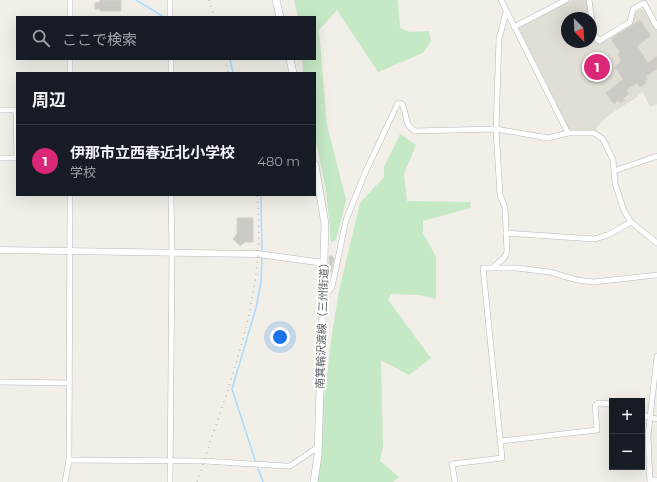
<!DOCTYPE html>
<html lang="ja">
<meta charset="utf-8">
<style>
:root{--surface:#171b24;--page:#20242c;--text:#f1f3f6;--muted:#9ea1a6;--line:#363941;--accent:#db2777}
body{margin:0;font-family:Montserrat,"Noto Sans JP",sans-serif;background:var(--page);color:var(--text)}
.controls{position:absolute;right:12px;bottom:12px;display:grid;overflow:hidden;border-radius:0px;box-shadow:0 4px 16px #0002}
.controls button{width:36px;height:36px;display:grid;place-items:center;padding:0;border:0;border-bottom:1px solid var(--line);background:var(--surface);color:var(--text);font:20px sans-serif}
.compass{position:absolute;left:561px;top:12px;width:36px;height:36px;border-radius:50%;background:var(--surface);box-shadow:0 4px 16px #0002;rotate:156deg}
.you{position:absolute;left:280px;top:337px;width:14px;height:14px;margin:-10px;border:3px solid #fff;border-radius:50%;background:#1a73e8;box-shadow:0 0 0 6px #1a73e833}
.badge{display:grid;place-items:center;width:26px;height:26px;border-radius:50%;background:var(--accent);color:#fff;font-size:13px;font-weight:700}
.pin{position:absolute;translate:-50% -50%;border:2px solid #fff;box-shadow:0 1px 4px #0006}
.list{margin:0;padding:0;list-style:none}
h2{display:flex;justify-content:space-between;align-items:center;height:52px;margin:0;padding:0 16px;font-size:17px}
h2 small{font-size:13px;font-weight:400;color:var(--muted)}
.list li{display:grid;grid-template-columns:26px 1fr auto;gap:12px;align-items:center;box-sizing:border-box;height:72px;padding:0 16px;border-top:1px solid var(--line)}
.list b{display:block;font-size:15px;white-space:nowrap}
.list p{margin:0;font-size:13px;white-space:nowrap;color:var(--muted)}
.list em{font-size:13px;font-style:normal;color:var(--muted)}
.icon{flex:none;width:22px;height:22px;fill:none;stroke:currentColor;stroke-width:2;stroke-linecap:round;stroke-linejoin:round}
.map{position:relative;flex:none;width:657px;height:482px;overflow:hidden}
.search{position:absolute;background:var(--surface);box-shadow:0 4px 16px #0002;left:16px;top:16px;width:300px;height:44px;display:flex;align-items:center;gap:10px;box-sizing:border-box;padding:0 14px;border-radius:0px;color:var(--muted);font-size:15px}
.panel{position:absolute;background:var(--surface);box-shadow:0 4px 16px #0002;left:16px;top:72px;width:300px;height:124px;border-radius:0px}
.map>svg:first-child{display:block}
</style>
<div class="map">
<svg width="657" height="482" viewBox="0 0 657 482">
<rect width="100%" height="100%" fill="#f1efe8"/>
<path fill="#e1ded6" d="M572 0H587L590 18H567V42H591V27L592 35 598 44 631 25 634 14 641 9H644L657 29V104L650 107 642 91 637 97 606 117 597 127 595 132H570L518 28Z"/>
<g fill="#c5e8c5">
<path d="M294 0H398L400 28 410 32 429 31 431 41 423 53 378 72 337 10 319 30 327 125 346 200 336 240 331 242 326 189 315 137V73H303L302 59H315V17H298Z"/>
<path d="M400 134 416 145 404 174 407 201 471 202 470 208 423 221V233L436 257V299L420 295 391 294 388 300 431 358 409 375 381 360 383 447 380 461 399 477 393 482H314L332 333 339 291 360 203 384 177V167Z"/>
</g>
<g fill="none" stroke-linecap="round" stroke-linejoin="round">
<g stroke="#aadaff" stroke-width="1.5">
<path d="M136 0 164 17"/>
<path d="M230 59 233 73"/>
<path d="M261 195 262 251"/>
<path d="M256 463 232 389 256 308 261 282 262 256"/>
<path d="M258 468 263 482"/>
</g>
</g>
<g fill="#cccac5" stroke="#d6d1c6">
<path d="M100 0H121V11H100V9H95V3L100 2Z"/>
<path d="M640 20 651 36 637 46 648 63 657 56V69L646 76 648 79 645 81 646 83 640 87 637 83 626 90 629 94 623 98 625 100 620 103 618 100 614 104 606 93 623 79 615 67 621 61 618 54 620 52 611 39Z"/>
<path d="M237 218H253V242H245L240 246 233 239 237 234Z"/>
<path d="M329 256H332L334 258 331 273H329Z"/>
</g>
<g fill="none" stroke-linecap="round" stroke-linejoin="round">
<defs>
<g id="minor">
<path d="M170 0V17"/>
<path d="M501 0 568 133"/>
<path d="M589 0 594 34 599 41 630 22 633 9 644 3 657 27"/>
<path d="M70 17V0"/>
<path d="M514 27 566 0"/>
<path d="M70 73V59"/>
<path d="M171 73V59"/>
<path d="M0 110H14L16 113 17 158"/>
<path d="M0 158H17"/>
<path d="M614 171 657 156"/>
<path d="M506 233 594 239 608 235 631 222"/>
<path d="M492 268 504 258 507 252 505 207 500 195 496 129 499 39 506 12"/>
<path d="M323 294 329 291 332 287 346 220 365 173 398 103 402 104C408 114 403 125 415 131L496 129 548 138 568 133H594L603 139 613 160 615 183 624 211 631 222 657 243"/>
<path d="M0 382 69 383"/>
<path d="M642 415 657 419"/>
<path d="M501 441 597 430 595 406 598 403 612 404"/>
<path d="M69 460 203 461"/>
<path d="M205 461 285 466H290L318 447"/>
<path d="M650 480H657"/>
<path d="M65 482 69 460 70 195"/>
<path d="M170 482 172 252 171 195"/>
<path d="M455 482 452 464 502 458 483 268H517L550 272 577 280 593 282 657 275"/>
<path d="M650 482 648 436 657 356"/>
</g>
<path id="tertiary" d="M0 250 258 254 324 263"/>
<g id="secondary">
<path d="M276 0 280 17"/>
<path d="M290 59 293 73"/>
<path d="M314 482 318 455 325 224 315 165"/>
</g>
</defs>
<use href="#minor" stroke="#b5b8bc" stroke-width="6"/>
<use href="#tertiary" stroke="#b5b8bc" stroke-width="7"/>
<use href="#secondary" stroke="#b6babf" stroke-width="8"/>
<use href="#minor" stroke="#fff" stroke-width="5"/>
<use href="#tertiary" stroke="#fff" stroke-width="6"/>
<use href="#secondary" stroke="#fff" stroke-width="7"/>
<g stroke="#b6b7b8" stroke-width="1.5" stroke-dasharray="1 5" stroke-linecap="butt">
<path d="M209 0 214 17"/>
<path d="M225 59 228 73"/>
<path d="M197 482C227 388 268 296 257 195"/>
</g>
</g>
<g text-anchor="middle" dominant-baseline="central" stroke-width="4" stroke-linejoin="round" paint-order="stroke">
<g font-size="11" fill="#5f6368" stroke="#fff">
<text transform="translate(322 323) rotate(-88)">南箕輪沢渡線（三州街道）</text>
</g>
</g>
</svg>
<div class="controls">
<button>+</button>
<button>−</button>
</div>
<svg class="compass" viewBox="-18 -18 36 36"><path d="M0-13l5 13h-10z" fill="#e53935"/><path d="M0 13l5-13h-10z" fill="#9ea1a6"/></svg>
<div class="you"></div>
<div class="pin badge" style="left:597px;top:67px">1</div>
<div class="search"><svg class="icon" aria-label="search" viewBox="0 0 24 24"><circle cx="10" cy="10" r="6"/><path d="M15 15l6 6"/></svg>ここで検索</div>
<section class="panel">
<h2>周辺<small></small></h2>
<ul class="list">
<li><span class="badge">1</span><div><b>伊那市立西春近北小学校</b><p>学校</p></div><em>480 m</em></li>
</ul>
</section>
</div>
